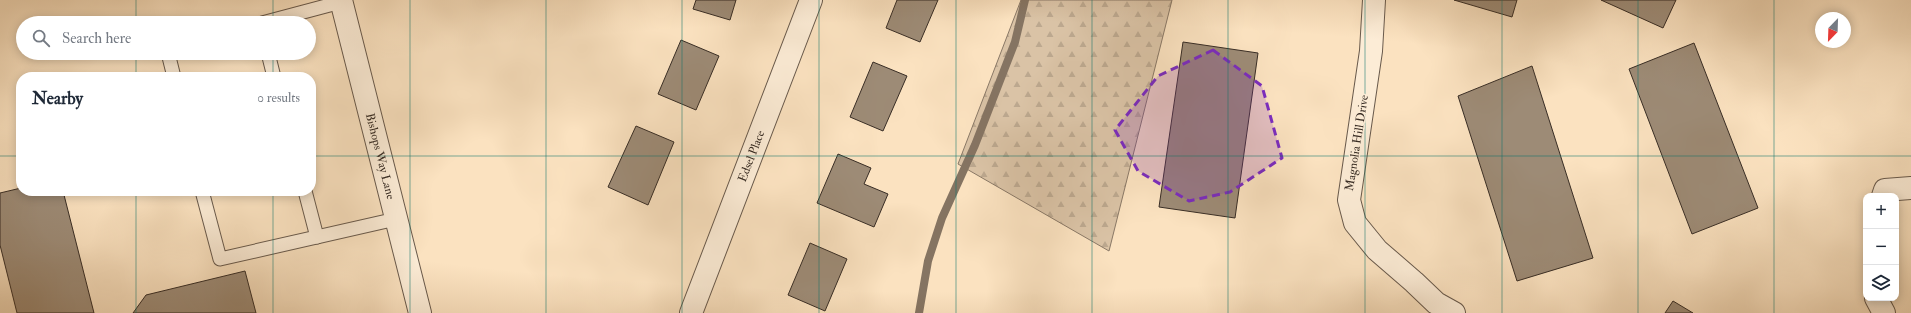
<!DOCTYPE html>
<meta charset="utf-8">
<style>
:root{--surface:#fff;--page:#f6f6f7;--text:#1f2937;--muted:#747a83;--line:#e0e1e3}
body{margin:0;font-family:"IM FELL Double Pica",serif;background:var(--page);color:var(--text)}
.controls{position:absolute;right:12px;bottom:12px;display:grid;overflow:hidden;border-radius:8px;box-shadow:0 2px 10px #0003}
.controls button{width:36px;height:36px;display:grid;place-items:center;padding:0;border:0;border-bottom:1px solid var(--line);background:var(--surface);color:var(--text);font:20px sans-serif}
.compass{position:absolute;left:1815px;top:12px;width:36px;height:36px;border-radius:50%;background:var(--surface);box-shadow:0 2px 10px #0003;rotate:203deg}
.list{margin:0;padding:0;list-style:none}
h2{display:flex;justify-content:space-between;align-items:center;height:52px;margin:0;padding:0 16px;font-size:17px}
h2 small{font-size:13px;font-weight:400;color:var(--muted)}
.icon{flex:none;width:22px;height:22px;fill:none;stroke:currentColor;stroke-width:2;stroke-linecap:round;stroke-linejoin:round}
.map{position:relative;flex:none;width:1911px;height:313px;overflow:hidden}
.search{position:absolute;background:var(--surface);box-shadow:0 2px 10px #0003;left:16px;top:16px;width:300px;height:44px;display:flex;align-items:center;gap:10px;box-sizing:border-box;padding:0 14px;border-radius:22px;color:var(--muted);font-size:15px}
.panel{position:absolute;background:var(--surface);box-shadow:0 2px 10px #0003;left:16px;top:72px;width:300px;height:124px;border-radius:16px}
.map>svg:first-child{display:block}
</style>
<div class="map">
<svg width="1911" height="313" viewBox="0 0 1911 313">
<defs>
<pattern id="forest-firs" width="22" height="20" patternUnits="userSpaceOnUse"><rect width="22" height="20" fill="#dac3a6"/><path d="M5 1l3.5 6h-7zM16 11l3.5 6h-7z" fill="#bca88f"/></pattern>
</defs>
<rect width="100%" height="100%" fill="#fbe2c0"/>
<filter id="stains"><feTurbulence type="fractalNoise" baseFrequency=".005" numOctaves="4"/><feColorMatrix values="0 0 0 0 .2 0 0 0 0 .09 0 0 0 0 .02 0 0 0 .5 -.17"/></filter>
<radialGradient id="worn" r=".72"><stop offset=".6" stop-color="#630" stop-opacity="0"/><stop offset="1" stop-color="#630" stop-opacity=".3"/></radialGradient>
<path fill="url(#forest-firs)" stroke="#897866" d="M1021 0H1172L1109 251 958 164Z"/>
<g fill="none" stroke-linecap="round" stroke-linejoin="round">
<path stroke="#857462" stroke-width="8" d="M919 313 928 261 942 218 975 145 1015 42 1025 0"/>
</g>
<g fill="#9d8b76" stroke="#382d25">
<path d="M696 0H736L730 20 693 9Z"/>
<path d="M897 0H938L920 42 886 28Z"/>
<path d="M1454 0H1517L1512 17Z"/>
<path d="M1601 0H1676L1663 28Z"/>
<path d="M681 40 719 56 696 110 658 94Z"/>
<path d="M1183 42 1258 53 1235 218 1159 207Z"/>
<path d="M1694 43 1758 208 1692 234 1629 69Z"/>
<path d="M873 62 907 76 883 131 850 117Z"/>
<path d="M1532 66 1593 258 1517 281 1458 96Z"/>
<path d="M636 126 674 142 648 205 608 187Z"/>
<path d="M838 154 871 168 864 184 888 194 874 227 817 203Z"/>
<path d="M21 188V191H63L94 313H17L0 245V193Z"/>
<path d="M810 243 847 259 825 311 788 295Z"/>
<path d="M245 271 256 313H133L146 295Z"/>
<path d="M1673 301 1693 313H1665Z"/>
</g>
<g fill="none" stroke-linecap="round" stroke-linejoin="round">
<defs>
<g id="lane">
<path d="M262 23 341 2"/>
<path d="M168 53 174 77"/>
<path d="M268 53 274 77"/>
<path d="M202 191 220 259 396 219"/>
<path d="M305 191 317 237"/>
</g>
<g id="street">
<path id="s1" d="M341 0 420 313"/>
<path d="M1374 0 1371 51 1349 200 1355 223 1377 250 1414 282 1436 303 1454 313"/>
<path d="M1883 196 1885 190 1911 188"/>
<path d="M1876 298 1884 313"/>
<path id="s2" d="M691 313 811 0"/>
</g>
</defs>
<use href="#lane" stroke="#695a4c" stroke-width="15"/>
<use href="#street" stroke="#695a4c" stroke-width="24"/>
<use href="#lane" stroke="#fcecd6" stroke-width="13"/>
<use href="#street" stroke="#fcecd6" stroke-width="22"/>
</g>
<path fill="#7b2cbf" fill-opacity="0.2" stroke="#7b2cbf" stroke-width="3" stroke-dasharray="8 5" stroke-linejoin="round" d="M1213 50 1262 86 1282 158 1230 192 1189 201 1138 171 1115 130 1158 76Z"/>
<path fill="none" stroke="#0f766e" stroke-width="1" stroke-opacity="0.55" d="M136 0V23M273 0V23M410 0V313M546 0V313M682 0V313M819 0V313M956 0V313M1092 0V313M1228 0V313M1365 0V313M1502 0V313M1638 0V313M1774 0V313M136 53V77M273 53V77M0 156H21M311 156H1911M136 191V313M273 191V313"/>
<g text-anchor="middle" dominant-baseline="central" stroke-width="3" stroke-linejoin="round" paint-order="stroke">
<g font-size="12" fill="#382d25" stroke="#fcecd6">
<text transform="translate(1357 143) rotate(-81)">Magnolia Hill Drive</text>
<text stroke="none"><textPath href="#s1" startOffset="161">Bishops Way Lane</textPath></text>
<text stroke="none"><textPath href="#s2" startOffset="168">Edsel Place</textPath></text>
</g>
</g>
<rect width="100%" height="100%" filter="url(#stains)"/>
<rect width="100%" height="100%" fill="url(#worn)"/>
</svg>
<div class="controls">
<button>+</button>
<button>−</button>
<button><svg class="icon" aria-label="layers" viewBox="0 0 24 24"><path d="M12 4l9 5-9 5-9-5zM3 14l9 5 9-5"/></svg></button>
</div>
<svg class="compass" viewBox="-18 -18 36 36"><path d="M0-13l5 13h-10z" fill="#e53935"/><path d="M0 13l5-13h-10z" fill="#747a83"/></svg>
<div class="search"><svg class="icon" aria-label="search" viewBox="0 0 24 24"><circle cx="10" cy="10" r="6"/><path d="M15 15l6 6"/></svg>Search here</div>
<section class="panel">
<h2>Nearby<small>0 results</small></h2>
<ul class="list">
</ul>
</section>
</div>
